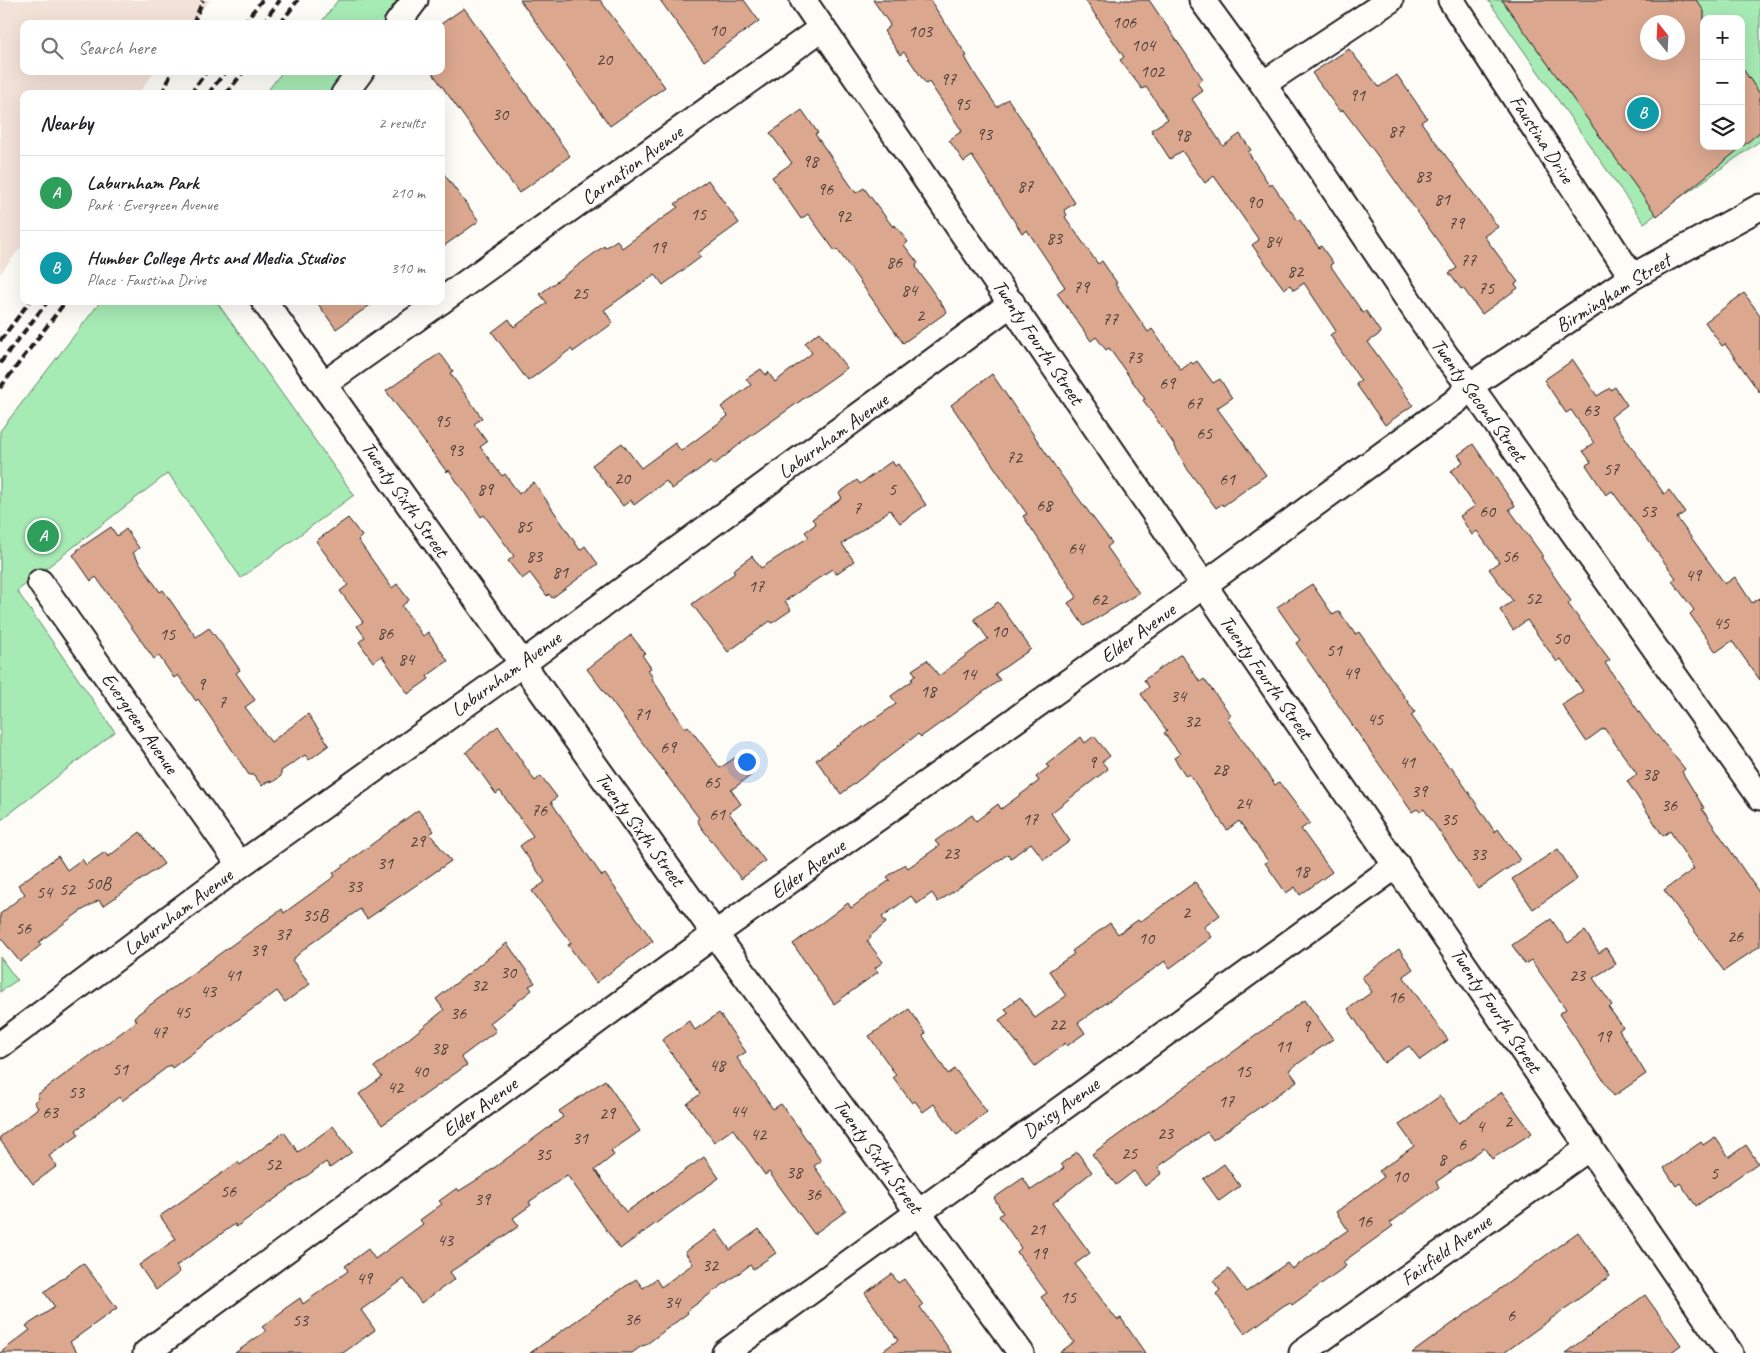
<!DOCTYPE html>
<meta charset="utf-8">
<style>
:root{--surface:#fff;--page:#f2f2f2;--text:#202124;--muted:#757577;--line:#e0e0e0;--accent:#0f766e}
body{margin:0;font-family:Caveat,sans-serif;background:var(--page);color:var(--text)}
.controls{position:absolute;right:15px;top:15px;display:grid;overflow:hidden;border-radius:10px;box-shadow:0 5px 20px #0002}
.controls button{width:45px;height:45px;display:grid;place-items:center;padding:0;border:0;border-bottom:1px solid var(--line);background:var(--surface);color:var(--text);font:25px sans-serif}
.compass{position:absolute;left:1640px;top:15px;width:45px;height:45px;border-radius:50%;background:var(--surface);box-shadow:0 5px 20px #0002;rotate:342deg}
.you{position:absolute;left:746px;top:761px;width:18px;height:18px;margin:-12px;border:4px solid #fff;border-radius:50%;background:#1a73e8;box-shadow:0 0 0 8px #1a73e833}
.badge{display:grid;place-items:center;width:32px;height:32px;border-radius:50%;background:var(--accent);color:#fff;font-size:16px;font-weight:700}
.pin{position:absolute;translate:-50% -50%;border:2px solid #fff;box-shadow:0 1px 5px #0006}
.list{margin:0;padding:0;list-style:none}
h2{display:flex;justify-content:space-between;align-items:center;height:65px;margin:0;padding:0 20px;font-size:21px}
h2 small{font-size:16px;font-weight:400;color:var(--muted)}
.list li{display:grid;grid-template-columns:32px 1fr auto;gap:15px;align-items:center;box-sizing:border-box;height:75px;padding:0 20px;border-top:1px solid var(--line)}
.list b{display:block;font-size:19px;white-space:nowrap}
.list p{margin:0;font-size:16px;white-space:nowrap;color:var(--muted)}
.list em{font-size:16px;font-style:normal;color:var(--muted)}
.icon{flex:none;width:28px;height:28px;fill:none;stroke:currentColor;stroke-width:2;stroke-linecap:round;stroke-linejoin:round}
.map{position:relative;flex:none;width:1760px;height:1353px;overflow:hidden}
.search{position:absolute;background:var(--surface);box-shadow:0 5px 20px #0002;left:20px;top:20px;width:425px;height:55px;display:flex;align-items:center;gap:12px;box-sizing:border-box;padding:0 18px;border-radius:10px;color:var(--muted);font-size:19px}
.panel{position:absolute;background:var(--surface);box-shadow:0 5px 20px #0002;left:20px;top:90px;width:425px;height:215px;border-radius:10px}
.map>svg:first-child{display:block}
</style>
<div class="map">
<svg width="1760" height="1353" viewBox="0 0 1760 1353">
<rect width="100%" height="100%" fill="#fdfcf7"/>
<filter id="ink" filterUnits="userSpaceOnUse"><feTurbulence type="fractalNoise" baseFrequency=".02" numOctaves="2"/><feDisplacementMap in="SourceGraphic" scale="10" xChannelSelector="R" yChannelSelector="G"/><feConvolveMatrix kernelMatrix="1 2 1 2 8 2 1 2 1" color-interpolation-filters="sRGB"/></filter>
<g filter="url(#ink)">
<path fill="#f3e2d8" d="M0 0H210L191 24H24V71H155L138 94H24V243L0 274Z"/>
<g fill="#a6eab4" stroke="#618368" fill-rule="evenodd">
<path d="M338 0H407L389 24H320Z"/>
<path d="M1488 0H1760V141L1644 223ZM1704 19H1741V146H1704ZM1648 22H1678V52H1648Z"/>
<path d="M283 71H352L334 94H265Z"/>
<path d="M101 301H216L354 495 241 578 168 473 17 591 115 732 0 821V431Z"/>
<path d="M0 957 17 980 0 992Z"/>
</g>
<g fill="#dba78f" stroke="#1c1c1c" fill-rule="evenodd">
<path d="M520 0H600L665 87 610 126Z"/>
<path d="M660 0H744L759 21 704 61Z"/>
<path d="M873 0H930L967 56 965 57 976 76 997 107 1008 99 1027 127 1075 203 1064 210 1067 215 1065 217 1098 264 1102 261 1117 283 1115 284 1148 332 1152 329 1181 370 1191 362 1193 364 1197 361 1213 383 1220 379 1232 398 1217 408 1266 475 1223 506 1222 504 1216 508 1188 470 1173 443 1143 400 1145 399 1109 348 1106 350 1096 337 1091 341 1057 293 1065 287 1027 230 1022 233 972 156 964 162 949 140 962 131 929 82 926 84 904 52 900 55 884 31 890 26 889 23Z"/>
<path d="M1085 0H1149L1203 79 1197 83 1203 91 1192 99 1223 146 1240 134 1251 150 1248 152 1270 186 1272 184 1298 221 1300 220 1319 248 1321 246 1333 263 1330 265 1363 313 1366 311 1381 333 1368 342 1413 405 1385 425 1356 384 1361 381 1330 335 1336 331 1304 283 1294 290 1290 285 1284 289 1252 245 1259 240 1214 176 1205 183 1182 151 1170 159 1151 130 1168 119 1146 87 1142 89 1120 60 1124 57Z"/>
<path d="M1502 0H1696L1704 11V146H1741V66L1760 94V132L1657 216ZM1648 22H1678V52H1648Z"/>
<path d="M464 8 570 156 519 193 431 71H441V24Z"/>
<path d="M1349 49 1379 87 1397 75 1427 118 1421 122 1498 227 1484 236 1518 282 1515 284 1518 288 1482 314 1463 288 1461 289 1449 273 1457 268 1377 155 1343 110 1340 112 1312 73Z"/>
<path d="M802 110 818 133 815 134 856 193 864 188 893 227 895 225 908 242 904 245 918 263 916 265 917 269 947 312 903 343 837 249 835 251 808 214 801 219 772 177 792 163 770 133Z"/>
<path d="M441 170 479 221 441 248Z"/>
<path d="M708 180 739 223 698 253 701 257 663 285 655 274 604 310 613 323 573 352 571 349 528 381 492 332 509 319 514 327 547 303 540 294 604 246 605 248 617 240 622 248 678 207 675 204Z"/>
<path d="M1744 293 1760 315V393L1725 344 1722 346 1705 322Z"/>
<path d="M316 301H376L336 329Z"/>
<path d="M819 332 847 368 745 440 714 465 711 461 672 489 666 481 634 505 631 500 623 506 592 465 622 443 641 468 675 443 681 451 728 416 721 407 751 385 746 379 761 369 766 375 768 372 775 382 812 353 805 343Z"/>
<path d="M440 353 453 371 450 373 482 418 474 424 487 442 480 447 502 476 505 474 519 494 534 482 580 550 585 546 598 564 552 598 549 594 547 596 530 573 522 579 508 561 514 556 484 515 481 517 449 470 447 472 386 391Z"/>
<path d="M1573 360 1597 396 1610 388 1611 390 1615 387 1627 405 1611 417 1664 494 1669 490 1685 512 1677 518 1725 584 1735 577 1752 603 1760 598V680L1732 641 1716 652 1690 614 1694 610 1672 581 1676 578 1612 491 1606 495 1586 465 1591 462 1583 451 1594 443 1571 410 1566 413 1544 380Z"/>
<path d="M992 374 1061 475 1112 543 1107 547 1139 593 1084 626 1068 603 1077 597 1023 516 1027 514 951 405Z"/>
<path d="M1473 444 1515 506 1509 509 1543 556 1541 557 1571 601 1568 604 1610 660 1605 663 1644 719 1685 769 1682 772 1704 808 1702 809 1760 894V946L1724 971 1664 890 1694 869 1670 831 1663 836 1627 781 1637 774 1604 728 1586 741 1562 705 1583 691 1561 659 1557 662 1527 620 1513 630 1500 610 1513 601 1489 569 1499 562 1477 531 1472 535 1460 516 1475 506 1451 471 1463 462 1458 455Z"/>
<path d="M892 461 895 466 898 464 926 505 900 523 890 510 842 544 854 561 836 574 832 569 785 601 791 610 772 623 770 621 728 652 692 604 735 573 733 570 752 556 761 568 809 537 805 532 816 524 812 519 842 498 839 493 857 480 860 484Z"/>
<path d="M348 518 362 536 358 540 392 588 397 584 409 600 402 606 423 636 428 632 448 661 427 676 429 679 408 694 382 656 373 662 359 642 365 637 357 626 363 622 340 591 348 585 316 541Z"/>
<path d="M111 527 117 536 126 529 139 548 133 553 160 592 163 590 196 637 209 628 226 650 240 670 236 673 255 700 245 707 271 742 308 714 329 745 309 760 305 755 281 771V776L273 782 268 781 262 786 254 775H249L198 699 196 701 178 675 174 678 159 656 154 659 96 577 91 581 73 555 78 551 77 550Z"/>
<path d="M1312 584 1333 615 1339 611 1355 634 1359 632 1415 712 1411 715 1449 768 1451 766 1495 832 1498 829 1520 860 1478 889 1424 809 1420 812 1417 809 1412 812 1296 643 1300 640 1277 607Z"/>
<path d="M998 602 1031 649 995 674 1000 680 921 737 918 734 841 794 816 760 896 704 891 696 913 680 911 679 916 675 912 670 927 660 939 676 988 639 974 619Z"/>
<path d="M631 635 645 653 642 655 651 668 648 670 653 678 652 679 685 728 688 726 720 768 739 755 753 774 731 790 741 804 729 813 765 861 741 879 701 827 697 820 699 818 587 669Z"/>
<path d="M1181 654 1200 682 1204 679 1231 715 1227 718 1275 785 1279 782 1310 823 1301 829 1332 872 1300 895 1295 887 1286 893 1265 863 1268 861 1239 821 1227 830 1189 774 1186 776 1174 758 1180 754 1164 733 1167 731 1141 694 1149 687 1144 680Z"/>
<path d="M498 726 535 781 541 776 557 797 551 802 602 876 605 874 653 941 596 983 568 945 571 943 532 891 545 882 520 846 533 836 500 791 496 794 466 752Z"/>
<path d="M1094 736 1110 756 1102 762 1108 769 1051 813 1070 841 1044 860 1031 843 1011 858 1008 854 938 902 932 893 917 904 911 896 882 917 886 923 870 936 871 938 867 941 883 962 875 968 878 972 834 1004 793 944 848 903 851 908 890 880 887 877 905 864 908 868 939 846 935 841 972 815 976 821 998 804 1001 809 1039 781 1036 777 1049 767 1046 765 1081 737 1085 743Z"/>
<path d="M418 810 434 831 430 834 451 861 367 919 360 909 309 945 292 960 310 984 285 1002 277 991 172 1068 170 1065 122 1101 119 1097 76 1130 79 1135 49 1156 57 1166 33 1184 0 1140V1137L38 1108 34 1102 39 1098 37 1095 137 1021 134 1017 186 978 282 909 284 913 335 876 333 873Z"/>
<path d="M140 832 164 864 103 906 99 900 78 913 39 942 41 945 20 962 0 937V914L25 894 18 885 58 856 67 870 82 859 86 865 105 852 108 857Z"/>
<path d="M1558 849 1577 879 1533 909 1512 879Z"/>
<path d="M1195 882 1220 915 1204 927 1212 937 1170 968 1165 961 1078 1023 1085 1033 1067 1046 1065 1043 1035 1066 999 1020 1009 1013 1005 1009 1020 997 1035 1018 1066 996 1049 971 1074 954 1072 951 1110 923 1118 934 1138 920 1140 922Z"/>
<path d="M1551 919 1568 943 1585 931 1599 953 1606 948 1616 964 1593 978 1612 1005 1609 1008 1623 1027 1619 1030 1646 1074 1614 1096 1559 1014 1566 1009 1531 960 1525 964 1512 945Z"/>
<path d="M507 943 535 983 529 986 532 990 490 1023 496 1031 461 1057 467 1065 382 1125 359 1094 382 1077 374 1067 444 1010 436 999Z"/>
<path d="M1399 949 1413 969 1403 976 1448 1040 1420 1060 1409 1046 1384 1063 1348 1009 1372 992 1362 977Z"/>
<path d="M1305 1000 1333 1039 1289 1070 1297 1081 1213 1140 1207 1132 1158 1167 1162 1173 1145 1186 1134 1171 1116 1185 1092 1154Z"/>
<path d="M909 1009 926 1033 923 1036 948 1074 955 1069 987 1112 957 1135 934 1104 923 1112 915 1101 912 1103 893 1077 896 1075 869 1036Z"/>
<path d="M719 1013 746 1052 737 1058 773 1109 781 1104 798 1127 821 1161 814 1166 846 1211 814 1234 769 1172 765 1175 733 1129 714 1142 687 1104 700 1094 662 1040 689 1021 695 1030Z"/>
<path d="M605 1080 640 1131 611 1151 614 1155 595 1170 626 1212 704 1157 719 1178 620 1249 567 1175 529 1202 531 1205 513 1218 519 1226 450 1272 455 1279 421 1303 404 1279 361 1310 375 1330 343 1353H235L266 1331 262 1327 284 1311 283 1310 300 1298 303 1304 348 1271 345 1266 368 1249 375 1259 423 1224 420 1220 442 1204 439 1201 457 1188 459 1191 483 1176 521 1148 563 1117 559 1111Z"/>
<path d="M1502 1092 1532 1133 1492 1159 1484 1148 1436 1182 1439 1187 1390 1223 1393 1226 1343 1262 1346 1266 1292 1305 1290 1302 1283 1306 1245 1334 1216 1294 1220 1290 1213 1281 1229 1269 1246 1292 1287 1263 1292 1269 1348 1230 1336 1212 1384 1177 1379 1171 1414 1146 1399 1125 1440 1096 1459 1123Z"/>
<path d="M333 1126 352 1152 330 1168 326 1162 236 1227 235 1224 176 1266 180 1272 156 1290 139 1265 176 1239 160 1216 238 1162 240 1165 284 1132 298 1152Z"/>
<path d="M1715 1137 1729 1157 1746 1145 1758 1163 1696 1206 1680 1183 1676 1186 1664 1168 1701 1142 1703 1145Z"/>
<path d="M1077 1152 1092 1172 1053 1203 1090 1253 1075 1264 1117 1320 1121 1318 1145 1353H1059L1074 1342 1041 1297 1047 1293 1017 1252 1021 1248 999 1216 1003 1213 994 1198 1023 1178 1031 1190 1064 1168 1061 1164Z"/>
<path d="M1224 1164 1240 1186 1219 1201 1203 1179Z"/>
<path d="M759 1229 776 1253 753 1269 750 1265 695 1305 687 1311 688 1313 644 1346 643 1345 632 1353H530L636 1279 643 1288 656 1279 661 1287 693 1264 685 1252 716 1230 730 1250Z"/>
<path d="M1578 1232 1610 1276 1504 1353H1412Z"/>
<path d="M83 1263 117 1308 70 1342 78 1353H0L30 1330 26 1326 55 1307 44 1292Z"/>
<path d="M892 1274 898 1283 904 1279 923 1305 920 1307 952 1353H880L898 1340 865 1293Z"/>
<path d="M1645 1295 1681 1345 1670 1353H1565Z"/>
</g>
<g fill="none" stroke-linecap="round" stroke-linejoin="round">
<defs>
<g id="minor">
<path d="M803 0 1730 1353"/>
<path d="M1202 0 1263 84 1446 356 1470 386 1760 797"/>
<path d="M1451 0 1632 277"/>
<path d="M397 24 415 0"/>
<path d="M1263 84 1390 0"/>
<path d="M344 94 361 71"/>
<path d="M264 301 715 934 1021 1353"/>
<path d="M441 301 822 28"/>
<path d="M324 384 441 301"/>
<path d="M40 582 240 865"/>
<path d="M0 1045 240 865 522 664 1012 303"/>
<path d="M146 1353 715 934 1182 601 1456 401 1470 386 1632 277 1760 207"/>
<path d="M725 1353 1397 865"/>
<path d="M1302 1353 1590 1147"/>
</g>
</defs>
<use href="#minor" stroke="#1c1c1c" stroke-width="29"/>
<use href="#minor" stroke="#fdfcf7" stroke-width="25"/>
<g stroke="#1c1c1c" stroke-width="4" stroke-dasharray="8 4" stroke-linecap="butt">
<path d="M193 24 203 0"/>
<path d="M243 24 262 0"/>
<path d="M262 24 280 0"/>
<path d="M280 24 298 0"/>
<path d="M162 94 172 71"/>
<path d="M190 94 207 71"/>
<path d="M208 94 226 71"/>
<path d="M226 94 244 71"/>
<path d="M0 341 30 301"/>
<path d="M0 363 48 301"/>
<path d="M0 388 66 301"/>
</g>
</g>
</g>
<g text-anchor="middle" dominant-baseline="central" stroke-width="4" stroke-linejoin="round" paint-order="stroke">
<g font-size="18" fill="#4c3f39">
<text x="1124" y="22">106</text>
<text x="717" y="30">10</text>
<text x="920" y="31">103</text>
<text x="1143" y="45">104</text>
<text x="604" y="59">20</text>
<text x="1152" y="71">102</text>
<text x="948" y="79">97</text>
<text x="1357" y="95">91</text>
<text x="962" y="104">95</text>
<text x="500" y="114">30</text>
<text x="1396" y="131">87</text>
<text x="984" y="134">93</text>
<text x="1182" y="135">98</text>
<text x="810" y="161">98</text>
<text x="1423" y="176">83</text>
<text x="1025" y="186">87</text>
<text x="825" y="189">96</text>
<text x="1442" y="199">81</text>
<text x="1254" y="202">90</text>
<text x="698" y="214">15</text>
<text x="843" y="216">92</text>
<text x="1456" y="223">79</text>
<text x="1054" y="238">83</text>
<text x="1273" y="241">84</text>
<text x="658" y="247">19</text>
<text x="1468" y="260">77</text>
<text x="894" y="262">86</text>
<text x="1295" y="271">82</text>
<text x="1081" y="287">79</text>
<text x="1486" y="288">75</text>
<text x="909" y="290">84</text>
<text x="580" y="293">25</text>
<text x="920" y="315">2</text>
<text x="1110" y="319">77</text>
<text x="1134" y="357">73</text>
<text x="1167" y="383">69</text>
<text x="1194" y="403">67</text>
<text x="1591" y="410">63</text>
<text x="442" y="421">95</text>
<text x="1204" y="433">65</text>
<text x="455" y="450">93</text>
<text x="1014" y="457">72</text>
<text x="1611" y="469">57</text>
<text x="622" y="478">20</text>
<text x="1227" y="479">61</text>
<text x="485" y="489">89</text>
<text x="892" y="489">5</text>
<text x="1044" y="505">68</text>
<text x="857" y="508">7</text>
<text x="1487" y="511">60</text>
<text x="1648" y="511">53</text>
<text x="524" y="526">85</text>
<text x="1076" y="548">64</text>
<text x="534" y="556">83</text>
<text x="1510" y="556">56</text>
<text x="560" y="572">81</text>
<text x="1693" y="575">49</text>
<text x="756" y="586">17</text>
<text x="1533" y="598">52</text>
<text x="1099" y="599">62</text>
<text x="1721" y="623">45</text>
<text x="999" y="631">10</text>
<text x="385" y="633">86</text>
<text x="167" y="634">15</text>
<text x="1561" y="638">50</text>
<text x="1334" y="650">51</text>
<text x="406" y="659">84</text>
<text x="1351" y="673">49</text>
<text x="968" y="674">14</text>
<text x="201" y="684">9</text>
<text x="928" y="691">18</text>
<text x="1178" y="696">34</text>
<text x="222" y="702">7</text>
<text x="642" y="714">71</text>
<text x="1375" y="719">45</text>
<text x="1192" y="721">32</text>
<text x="668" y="747">69</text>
<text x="1092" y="762">9</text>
<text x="1407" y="762">41</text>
<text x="1220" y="769">28</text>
<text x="1650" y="774">38</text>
<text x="712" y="782">65</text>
<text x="1419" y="791">39</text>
<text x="1243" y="803">24</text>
<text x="1669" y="805">36</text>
<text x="539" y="810">76</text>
<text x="717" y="814">61</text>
<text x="1030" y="819">17</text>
<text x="1449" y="819">35</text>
<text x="417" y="841">29</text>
<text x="951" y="853">23</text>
<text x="1478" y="854">33</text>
<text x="385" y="863">31</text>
<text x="1301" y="871">18</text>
<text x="98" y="883">50B</text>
<text x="354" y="886">33</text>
<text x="67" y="889">52</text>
<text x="44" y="892">54</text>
<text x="1186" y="912">2</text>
<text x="315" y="915">35B</text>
<text x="23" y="928">56</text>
<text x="283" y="934">37</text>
<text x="1735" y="936">26</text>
<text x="1146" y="938">10</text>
<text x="258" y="950">39</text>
<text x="508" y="972">30</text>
<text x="233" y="975">41</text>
<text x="1577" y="975">23</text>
<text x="479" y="985">32</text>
<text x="208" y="991">43</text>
<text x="1396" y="997">16</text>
<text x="182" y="1012">45</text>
<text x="458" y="1013">36</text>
<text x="1057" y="1024">22</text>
<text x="1306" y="1026">9</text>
<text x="159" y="1032">47</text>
<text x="1603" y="1036">19</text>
<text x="1283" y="1046">11</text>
<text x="439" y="1048">38</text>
<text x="717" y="1065">48</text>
<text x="120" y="1069">51</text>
<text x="420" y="1071">40</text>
<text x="1243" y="1071">15</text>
<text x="395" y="1087">42</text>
<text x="76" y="1092">53</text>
<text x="1226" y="1101">17</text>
<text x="738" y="1111">44</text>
<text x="50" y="1112">63</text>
<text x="607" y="1113">29</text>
<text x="1508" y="1121">2</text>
<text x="1480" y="1126">4</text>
<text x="1165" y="1133">23</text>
<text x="758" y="1134">42</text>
<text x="580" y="1138">31</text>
<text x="1462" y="1144">6</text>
<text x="1129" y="1153">25</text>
<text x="543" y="1154">35</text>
<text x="1442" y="1159">8</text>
<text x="273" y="1164">52</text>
<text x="794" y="1172">38</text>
<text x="1714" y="1173">5</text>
<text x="1400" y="1176">10</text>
<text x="228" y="1191">56</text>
<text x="813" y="1194">36</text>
<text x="482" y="1199">39</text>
<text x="1364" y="1221">16</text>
<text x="1037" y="1229">21</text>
<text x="445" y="1240">43</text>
<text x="1039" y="1253">19</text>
<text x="710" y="1265">32</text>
<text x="364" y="1278">49</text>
<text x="1068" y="1297">15</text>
<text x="672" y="1302">34</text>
<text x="1511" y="1315">6</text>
<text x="632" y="1319">36</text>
<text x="300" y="1320">53</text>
</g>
<g font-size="20" fill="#1c1c1c" stroke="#fdfcf7">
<text transform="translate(1542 139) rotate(57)">Faustina Drive</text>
<text transform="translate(632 165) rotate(-36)">Carnation Avenue</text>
<text transform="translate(1613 293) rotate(-32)">Birmingham Street</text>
<text transform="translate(1038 342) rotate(56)">Twenty Fourth Street</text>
<text transform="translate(1479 400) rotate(54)">Twenty Second Street</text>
<text transform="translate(833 436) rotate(-36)">Laburnham Avenue</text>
<text transform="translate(405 499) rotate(55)">Twenty Sixth Street</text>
<text transform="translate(1138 633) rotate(-36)">Elder Avenue</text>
<text transform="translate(506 674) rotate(-36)">Laburnham Avenue</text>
<text transform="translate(1266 677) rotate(55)">Twenty Fourth Street</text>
<text transform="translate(140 723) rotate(55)">Evergreen Avenue</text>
<text transform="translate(640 829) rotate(54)">Twenty Sixth Street</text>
<text transform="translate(808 869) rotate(-36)">Elder Avenue</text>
<text transform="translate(178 912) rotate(-37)">Laburnham Avenue</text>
<text transform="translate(1496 1010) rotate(56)">Twenty Fourth Street</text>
<text transform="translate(480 1107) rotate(-36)">Elder Avenue</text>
<text transform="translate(1061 1108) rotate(-36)">Daisy Avenue</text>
<text transform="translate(878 1156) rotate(54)">Twenty Sixth Street</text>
<text transform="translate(1446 1250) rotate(-36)">Fairfield Avenue</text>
</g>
</g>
</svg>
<div class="controls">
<button>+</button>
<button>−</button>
<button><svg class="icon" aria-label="layers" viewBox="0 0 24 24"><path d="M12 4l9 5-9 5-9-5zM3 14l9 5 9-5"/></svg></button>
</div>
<svg class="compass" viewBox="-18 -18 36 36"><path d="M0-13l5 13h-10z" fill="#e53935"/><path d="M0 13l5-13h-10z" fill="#757577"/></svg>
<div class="you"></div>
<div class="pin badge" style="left:43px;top:536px;background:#2e9e5b">A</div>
<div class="pin badge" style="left:1643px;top:113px;background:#0f9aa8">B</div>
<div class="search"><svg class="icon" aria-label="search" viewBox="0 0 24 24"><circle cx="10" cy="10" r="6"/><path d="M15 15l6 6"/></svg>Search here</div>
<section class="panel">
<h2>Nearby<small>2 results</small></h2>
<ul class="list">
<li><span class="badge" style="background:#2e9e5b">A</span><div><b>Laburnham Park</b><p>Park · Evergreen Avenue</p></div><em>210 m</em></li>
<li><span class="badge" style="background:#0f9aa8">B</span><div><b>Humber College Arts and Media Studios</b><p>Place · Faustina Drive</p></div><em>310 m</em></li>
</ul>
</section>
</div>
